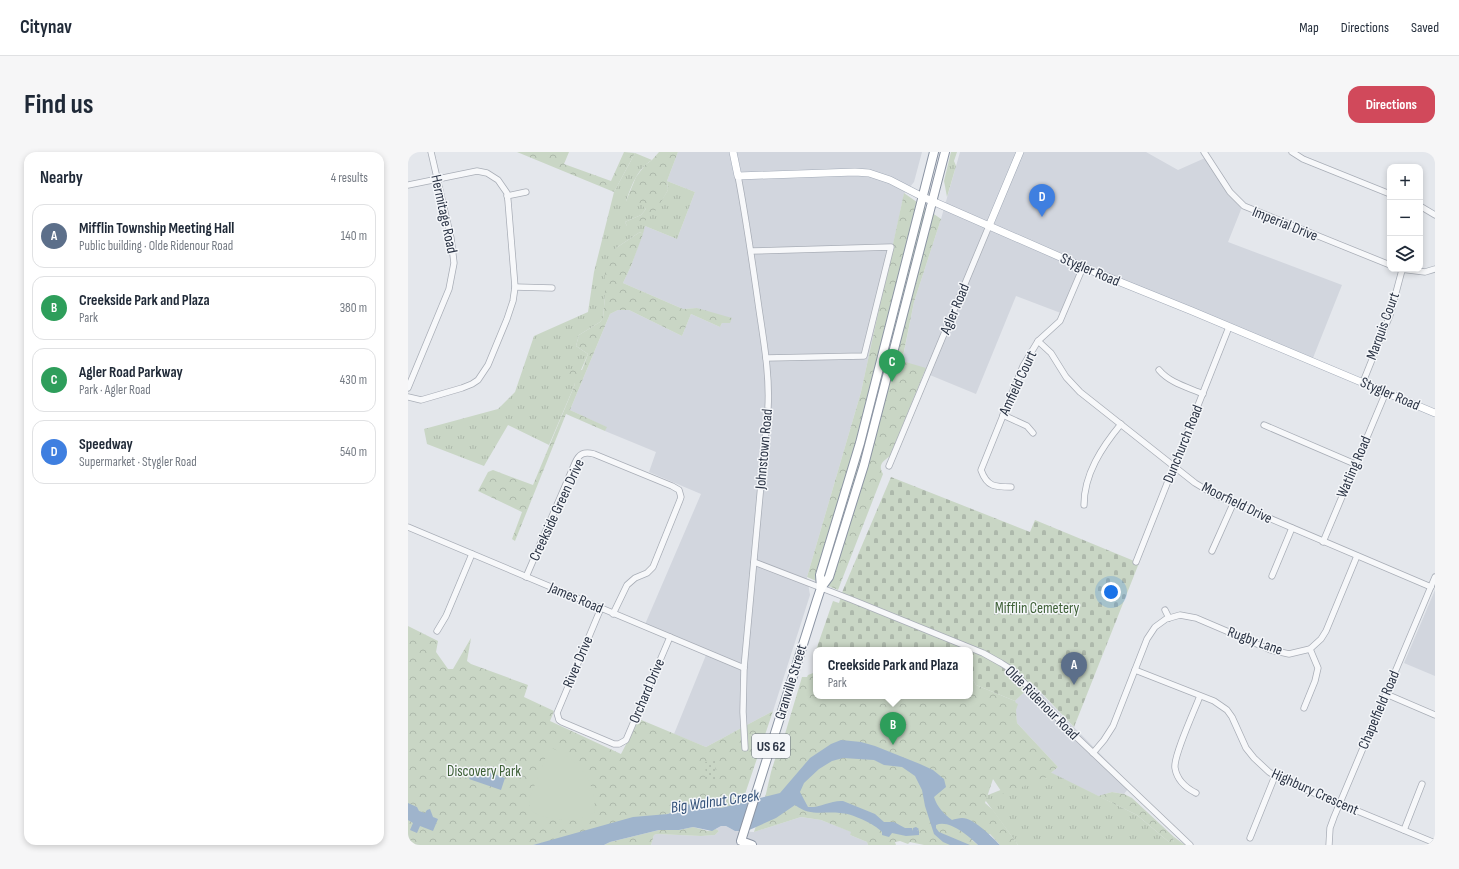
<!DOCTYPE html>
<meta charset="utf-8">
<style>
:root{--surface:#fff;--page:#f6f6f7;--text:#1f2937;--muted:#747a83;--line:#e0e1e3;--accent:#d1495b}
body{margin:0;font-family:"Sofia Sans Condensed",sans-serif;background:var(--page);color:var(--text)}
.controls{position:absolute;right:12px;top:12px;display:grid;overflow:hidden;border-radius:8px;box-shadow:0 2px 6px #0003}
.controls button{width:36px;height:36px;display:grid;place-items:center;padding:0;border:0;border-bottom:1px solid var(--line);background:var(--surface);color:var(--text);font:20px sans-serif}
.you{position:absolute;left:703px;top:440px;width:14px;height:14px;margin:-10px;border:3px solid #fff;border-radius:50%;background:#1a73e8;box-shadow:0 0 0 6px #1a73e833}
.badge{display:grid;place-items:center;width:26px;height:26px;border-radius:50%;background:var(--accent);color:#fff;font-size:13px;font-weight:700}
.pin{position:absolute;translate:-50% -33px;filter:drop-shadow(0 1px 2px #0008)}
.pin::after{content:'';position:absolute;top:21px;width:14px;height:12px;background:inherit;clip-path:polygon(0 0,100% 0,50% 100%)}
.popup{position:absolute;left:405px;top:495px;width:160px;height:52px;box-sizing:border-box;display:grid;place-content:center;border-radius:8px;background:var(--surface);filter:drop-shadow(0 1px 3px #0005);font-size:13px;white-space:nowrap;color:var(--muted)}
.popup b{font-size:15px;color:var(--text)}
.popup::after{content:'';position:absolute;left:50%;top:100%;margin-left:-8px;border:8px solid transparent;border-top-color:var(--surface)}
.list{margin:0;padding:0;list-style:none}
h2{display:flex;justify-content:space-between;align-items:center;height:52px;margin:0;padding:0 16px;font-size:17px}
h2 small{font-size:13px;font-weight:400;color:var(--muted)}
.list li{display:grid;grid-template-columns:26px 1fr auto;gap:12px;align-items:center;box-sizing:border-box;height:64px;margin:0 8px 8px;padding:0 8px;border:1px solid var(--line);border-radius:12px}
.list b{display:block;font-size:15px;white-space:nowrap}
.list p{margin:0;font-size:13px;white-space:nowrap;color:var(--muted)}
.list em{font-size:13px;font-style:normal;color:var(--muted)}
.icon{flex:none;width:22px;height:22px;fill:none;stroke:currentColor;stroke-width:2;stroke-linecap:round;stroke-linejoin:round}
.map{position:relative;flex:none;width:1027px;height:693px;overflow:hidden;border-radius:12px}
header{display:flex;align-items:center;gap:24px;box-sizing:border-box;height:56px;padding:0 20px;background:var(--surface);border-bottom:1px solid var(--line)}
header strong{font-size:19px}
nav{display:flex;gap:22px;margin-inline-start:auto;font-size:14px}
.intro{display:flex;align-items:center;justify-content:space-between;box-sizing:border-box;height:96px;padding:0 24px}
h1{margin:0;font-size:28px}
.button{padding:10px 18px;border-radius:12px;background:var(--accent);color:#fff;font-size:14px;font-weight:700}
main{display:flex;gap:24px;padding:0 24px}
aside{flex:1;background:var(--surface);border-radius:12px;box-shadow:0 2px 6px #0003}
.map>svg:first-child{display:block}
</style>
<header>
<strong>Citynav</strong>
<nav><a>Map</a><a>Directions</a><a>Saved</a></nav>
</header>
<div class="intro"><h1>Find us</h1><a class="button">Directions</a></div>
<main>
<aside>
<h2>Nearby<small>4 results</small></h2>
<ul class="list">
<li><span class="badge" style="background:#5c6f8a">A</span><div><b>Mifflin Township Meeting Hall</b><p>Public building · Olde Ridenour Road</p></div><em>140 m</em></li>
<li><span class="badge" style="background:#2e9e5b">B</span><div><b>Creekside Park and Plaza</b><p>Park</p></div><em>380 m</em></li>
<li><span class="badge" style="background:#2e9e5b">C</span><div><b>Agler Road Parkway</b><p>Park · Agler Road</p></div><em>430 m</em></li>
<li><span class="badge" style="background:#3f7fe0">D</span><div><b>Speedway</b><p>Supermarket · Stygler Road</p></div><em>540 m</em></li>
</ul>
</aside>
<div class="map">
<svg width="1027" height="693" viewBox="0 0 1027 693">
<defs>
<pattern id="grass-tufts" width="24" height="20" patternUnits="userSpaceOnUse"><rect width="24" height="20" fill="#c9d6c5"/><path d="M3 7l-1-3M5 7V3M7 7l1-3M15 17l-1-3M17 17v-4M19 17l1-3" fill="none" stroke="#adb8ab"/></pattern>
<pattern id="forest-crowns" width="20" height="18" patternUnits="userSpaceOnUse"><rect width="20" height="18" fill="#c9d6c5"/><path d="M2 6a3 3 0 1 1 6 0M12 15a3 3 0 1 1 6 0" fill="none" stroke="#adb8ab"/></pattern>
<pattern id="cemetery-stones" width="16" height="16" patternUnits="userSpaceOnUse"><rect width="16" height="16" fill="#c9d6c5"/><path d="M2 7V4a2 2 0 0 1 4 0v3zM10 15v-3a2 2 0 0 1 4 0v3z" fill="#adb8ab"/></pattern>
<pattern id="garden-dots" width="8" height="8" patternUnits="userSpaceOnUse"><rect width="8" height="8" fill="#c9d6c5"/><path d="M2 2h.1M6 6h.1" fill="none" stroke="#adb8ab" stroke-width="1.8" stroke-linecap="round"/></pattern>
</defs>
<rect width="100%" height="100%" fill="#e4e7ec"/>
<g fill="#d2d6de">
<path d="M270 0H514L506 30 496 42 453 240 399 425 402 443 365 559 298 595 266 582 298 503 235 477 293 342 241 320 248 300 197 279 198 275 162 258 202 162 210 158H221L274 184 283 162 312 175 314 171 289 156 275 157 215 131 223 114 237 74 269 87 287 40 259 29Z"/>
<path d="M552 0H738L770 18 797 6 834 55 820 90 934 133 903 211 753 149 675 120 658 163 608 144 568 242 517 221 494 210 506 150 533 67Z"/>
<path d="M1027 438V524L996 511Z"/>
<path d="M625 532 642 551 723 633 716 642 704 640 690 644 643 621 650 615 609 571 607 549Z"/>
<path d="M393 665 413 668 444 680 442 683 459 690 460 693H243L246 683 249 682 293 684 307 683 311 679 308 677 313 674H318L327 679 346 680Z"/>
</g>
<g fill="url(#grass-tufts)">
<path d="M543 0H549L546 9 548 14 539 45 536 29Z"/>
<path d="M227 1 244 8C229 17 224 33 218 49L234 52 238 57 233 63 217 70 219 74 252 51 260 38 259 29 287 40 269 87 237 74 235 82 232 80 208 96 197 144 195 166 192 170 171 183 168 194 180 202 173 218H160L167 232 141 293 100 273 76 314 19 292 16 277 90 257 107 240 126 184 180 160 186 120 206 40Z"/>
<path d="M640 619 729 663 761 690H765L766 685 777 693H610L575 645Z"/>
</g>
<g fill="url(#forest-crowns)">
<path d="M109 0H161L156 12 203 29 216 0 227 1 206 40Z"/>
<path d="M251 0H270L259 29 260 38C250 55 242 74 219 74L217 70 233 63 238 57 233 52 221 54 218 49 228 25 237 13 244 8Z"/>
<path d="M496 41 533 67 506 150 494 209 518 216 482 304C474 310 470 313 475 322L430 438 399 425 453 240Z"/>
<path d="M232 80 235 82 223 114 215 131 275 157 289 156 324 166 322 171H314L312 175 283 162 274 184 221 158H210L202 162 162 258 199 275 197 279 158 262 107 389 104 387 114 360 70 339 80 320 85 318 125 333 167 232 155 220 159 218H174L180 202 168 194 171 183 192 170 195 166 197 144V119L200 107 208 96Z"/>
<path d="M0 474 30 489 28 500 40 517H45L63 486 59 509 63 512 120 533 116 545 146 559 142 569 213 602 231 567 298 595 365 559 334 651 313 656 265 660 260 662 125 693H0Z"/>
<path d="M408 520V544H562V522L568 533 607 549 608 551 610 552 608 558 609 571 650 615 637 626 595 642 585 627 577 651 585 658 610 693H592L582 682 564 688 570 693H516L502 690 500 692 492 689 487 690 488 693H460L459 690 442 683 443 680 413 668 393 665 346 680 357 646 363 620 369 601 371 602 394 525H399L400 523Z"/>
<path d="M704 640 716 642 724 646 766 685 765 690H761L729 663 690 644Z"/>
<path d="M285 675 300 679 308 677 311 679 307 683 293 684 249 682 246 683 243 693H196L202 690 251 678H271Z"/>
</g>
<path fill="url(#cemetery-stones)" d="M483 325 622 380 627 368 731 411 666 575 625 532 607 549 568 533 562 522V498H408L425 449 431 451 435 438Z"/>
<path fill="url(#garden-dots)" d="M307 609 308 628 298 629 297 610Z"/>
<path fill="#c9d6c5" d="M142 595C171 609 187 626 187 660 180 663 173 667 166 668 159 669 128 665 124 659 121 656 121 651 121 647Z"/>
<g fill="#9fb4cc">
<path d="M433 588 453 590 467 594 512 612 525 618 536 627 538 635 526 645C529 655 536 662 544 668 547 667 551 666 554 666 566 666 584 685 592 693H570C561 684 541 667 528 673V676L531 680 562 693H542L535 690 526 682 517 654 514 638 507 624 494 615 476 613 466 608 435 606 424 609 411 617 396 631 392 640 400 655C412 656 423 648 435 649L467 662 476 670H486L497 676H504L505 679V676L508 675 511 677 509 679 511 678V683L498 684 484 681 481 685 474 683V680C467 672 443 661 432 661 415 659 403 665 387 653L368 666 339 679H327L318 674H313L304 679 285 675 271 678H251L202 690 196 693H125L225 665 260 662 288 649 300 647 306 649 308 654 313 656 372 641 402 606 423 592Z"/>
<path d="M66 615 97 626 93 638 61 627Z"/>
<path d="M0 651 9 655 11 659 17 661 19 658 22 657 25 665 30 667 25 679 12 674 9 681 2 678 5 671 0 668Z"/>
</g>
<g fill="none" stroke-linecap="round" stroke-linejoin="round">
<defs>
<g id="minor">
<path d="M796 0 822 40 836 54 982 113"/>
<path d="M884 0 895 7 982 42"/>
<path d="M330 24C338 66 344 108 350 150 355 186 362 221 360 256L336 516 335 560 337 596"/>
<path d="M0 33 69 19 79 21 90 28 99 41 100 49 107 135 105 149 99 167 80 213 70 228 64 232 54 236 13 248 0 245"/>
<path d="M99 44 118 40"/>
<path d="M1012 54 1027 63"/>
<path d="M343 99 483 95 456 204 358 206"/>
<path d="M992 117 1017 120 1027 117"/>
<path d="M107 135 144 136"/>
<path d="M630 189 643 201 658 225 672 240 787 331 807 343 1023 435"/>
<path d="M751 218C762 231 779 235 795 242"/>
<path d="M955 230 982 163 994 118"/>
<path d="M0 236 41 137 46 111 43 86 23 0"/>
<path d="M595 263 619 274 625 281"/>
<path d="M856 273 947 312"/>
<path d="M481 314 581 74"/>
<path d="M603 335C587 335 579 335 573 318L615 214 630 189 652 169 675 115"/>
<path d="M676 353C676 322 694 295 713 272"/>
<path d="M0 375 336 516"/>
<path d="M915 390 978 240"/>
<path d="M804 399 825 352"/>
<path d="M346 410 442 447 575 501 593 511 604 518 661 578 782 693"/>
<path d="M728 410 821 175"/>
<path d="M864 424 884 376"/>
<path d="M118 425 167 311C171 302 176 299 186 302L264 334 271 338 273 345 272 348 245 415 239 421 227 426 219 433 205 462"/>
<path d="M193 456 149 561 151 568 154 570 206 592H211L218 588 262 485"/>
<path d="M757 458 761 466"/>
<path d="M29 479 38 464 64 402"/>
<path d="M727 518 806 549 819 558 824 565 838 596 846 606 861 620 872 627 1027 691"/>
<path d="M978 542 1027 563"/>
<path d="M896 556 907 529 910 516 902 497"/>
<path d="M685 601 696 588 705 574 739 487 747 475 758 467 772 463 788 466 863 498 881 502 902 497 913 487 918 479 949 404"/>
<path d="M788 641C778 636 769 628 767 616 765 605 787 557 792 544"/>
<path d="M996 678 1014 632"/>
<path d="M842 686 867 624"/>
<path d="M921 693 922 676 926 665 1027 425"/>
</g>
<g id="major">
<path d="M325 0 330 24 447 20 461 21 482 28 515 45 675 115 784 159 1027 261"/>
<path d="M581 74 612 0"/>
</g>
<g id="highway">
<path d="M413 436 412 423 452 291 526 0"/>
<path d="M344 693 333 689 409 448 413 436 421 425 456 313 537 0"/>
</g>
</defs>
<use href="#minor" stroke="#a9aeb7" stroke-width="7"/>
<use href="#major" stroke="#a3abb8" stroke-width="8"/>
<use href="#highway" stroke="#8b94a3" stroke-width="10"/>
<use href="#minor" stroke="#f7f8fa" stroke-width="5.5"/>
<use href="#major" stroke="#fff" stroke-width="7"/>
<use href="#highway" stroke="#fff" stroke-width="8"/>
</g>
<g text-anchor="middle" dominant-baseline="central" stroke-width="3" stroke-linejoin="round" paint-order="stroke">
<rect fill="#f4f6f9" stroke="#676e7b" stroke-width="1" x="344" y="582" width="38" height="24" rx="3"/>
<g font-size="14" font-weight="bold" fill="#2b3445">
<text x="363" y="594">US 62</text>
</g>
<g font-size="15" fill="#2b3445" stroke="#f4f6f9">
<text transform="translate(36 62) rotate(78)">Hermitage Road</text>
<text transform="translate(877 72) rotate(22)">Imperial Drive</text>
<text transform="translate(682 118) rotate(23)">Stygler Road</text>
<text transform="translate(547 157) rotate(-67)">Agler Road</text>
<text transform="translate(975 174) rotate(-70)">Marquis Court</text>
<text transform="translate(610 231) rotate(-65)">Amfield Court</text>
<text transform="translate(982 242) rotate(23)">Stygler Road</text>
<text transform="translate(775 292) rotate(-68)">Dunchurch Road</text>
<text transform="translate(356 297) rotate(-85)">Johnstown Road</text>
<text transform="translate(946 315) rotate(-67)">Watling Road</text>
<text transform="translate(829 351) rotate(26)">Moorfield Drive</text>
<text transform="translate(149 358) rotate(-65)">Creekside Green Drive</text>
<text transform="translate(168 446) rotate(23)">James Road</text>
<text transform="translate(847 489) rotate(20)">Rugby Lane</text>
<text transform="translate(170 510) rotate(-67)">River Drive</text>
<text transform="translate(383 530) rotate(-73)">Granville Street</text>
<text transform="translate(239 539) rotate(-67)">Orchard Drive</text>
<text transform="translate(634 551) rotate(45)">Olde Ridenour Road</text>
<text transform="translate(971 558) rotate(-67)">Chapelfield Road</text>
<text transform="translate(907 640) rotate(24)">Highbury Crescent</text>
</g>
<g font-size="15" fill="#3f6138" stroke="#f4f6f9">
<text x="629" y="456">Mifflin Cemetery</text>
<text x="76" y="619">Discovery Park</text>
</g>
<g font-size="16" font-style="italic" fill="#34527a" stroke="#f4f6f9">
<text transform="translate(307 650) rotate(-8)">Big Walnut Creek</text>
</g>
</g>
</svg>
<div class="controls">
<button>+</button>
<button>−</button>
<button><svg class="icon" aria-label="layers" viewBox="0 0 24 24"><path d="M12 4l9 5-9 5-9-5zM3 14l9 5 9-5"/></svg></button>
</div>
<div class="you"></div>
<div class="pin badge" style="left:666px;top:533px;background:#5c6f8a">A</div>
<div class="pin badge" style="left:485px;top:593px;background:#2e9e5b">B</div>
<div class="popup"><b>Creekside Park and Plaza</b>Park</div>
<div class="pin badge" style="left:484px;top:230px;background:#2e9e5b">C</div>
<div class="pin badge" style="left:634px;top:65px;background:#3f7fe0">D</div>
</div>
</main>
